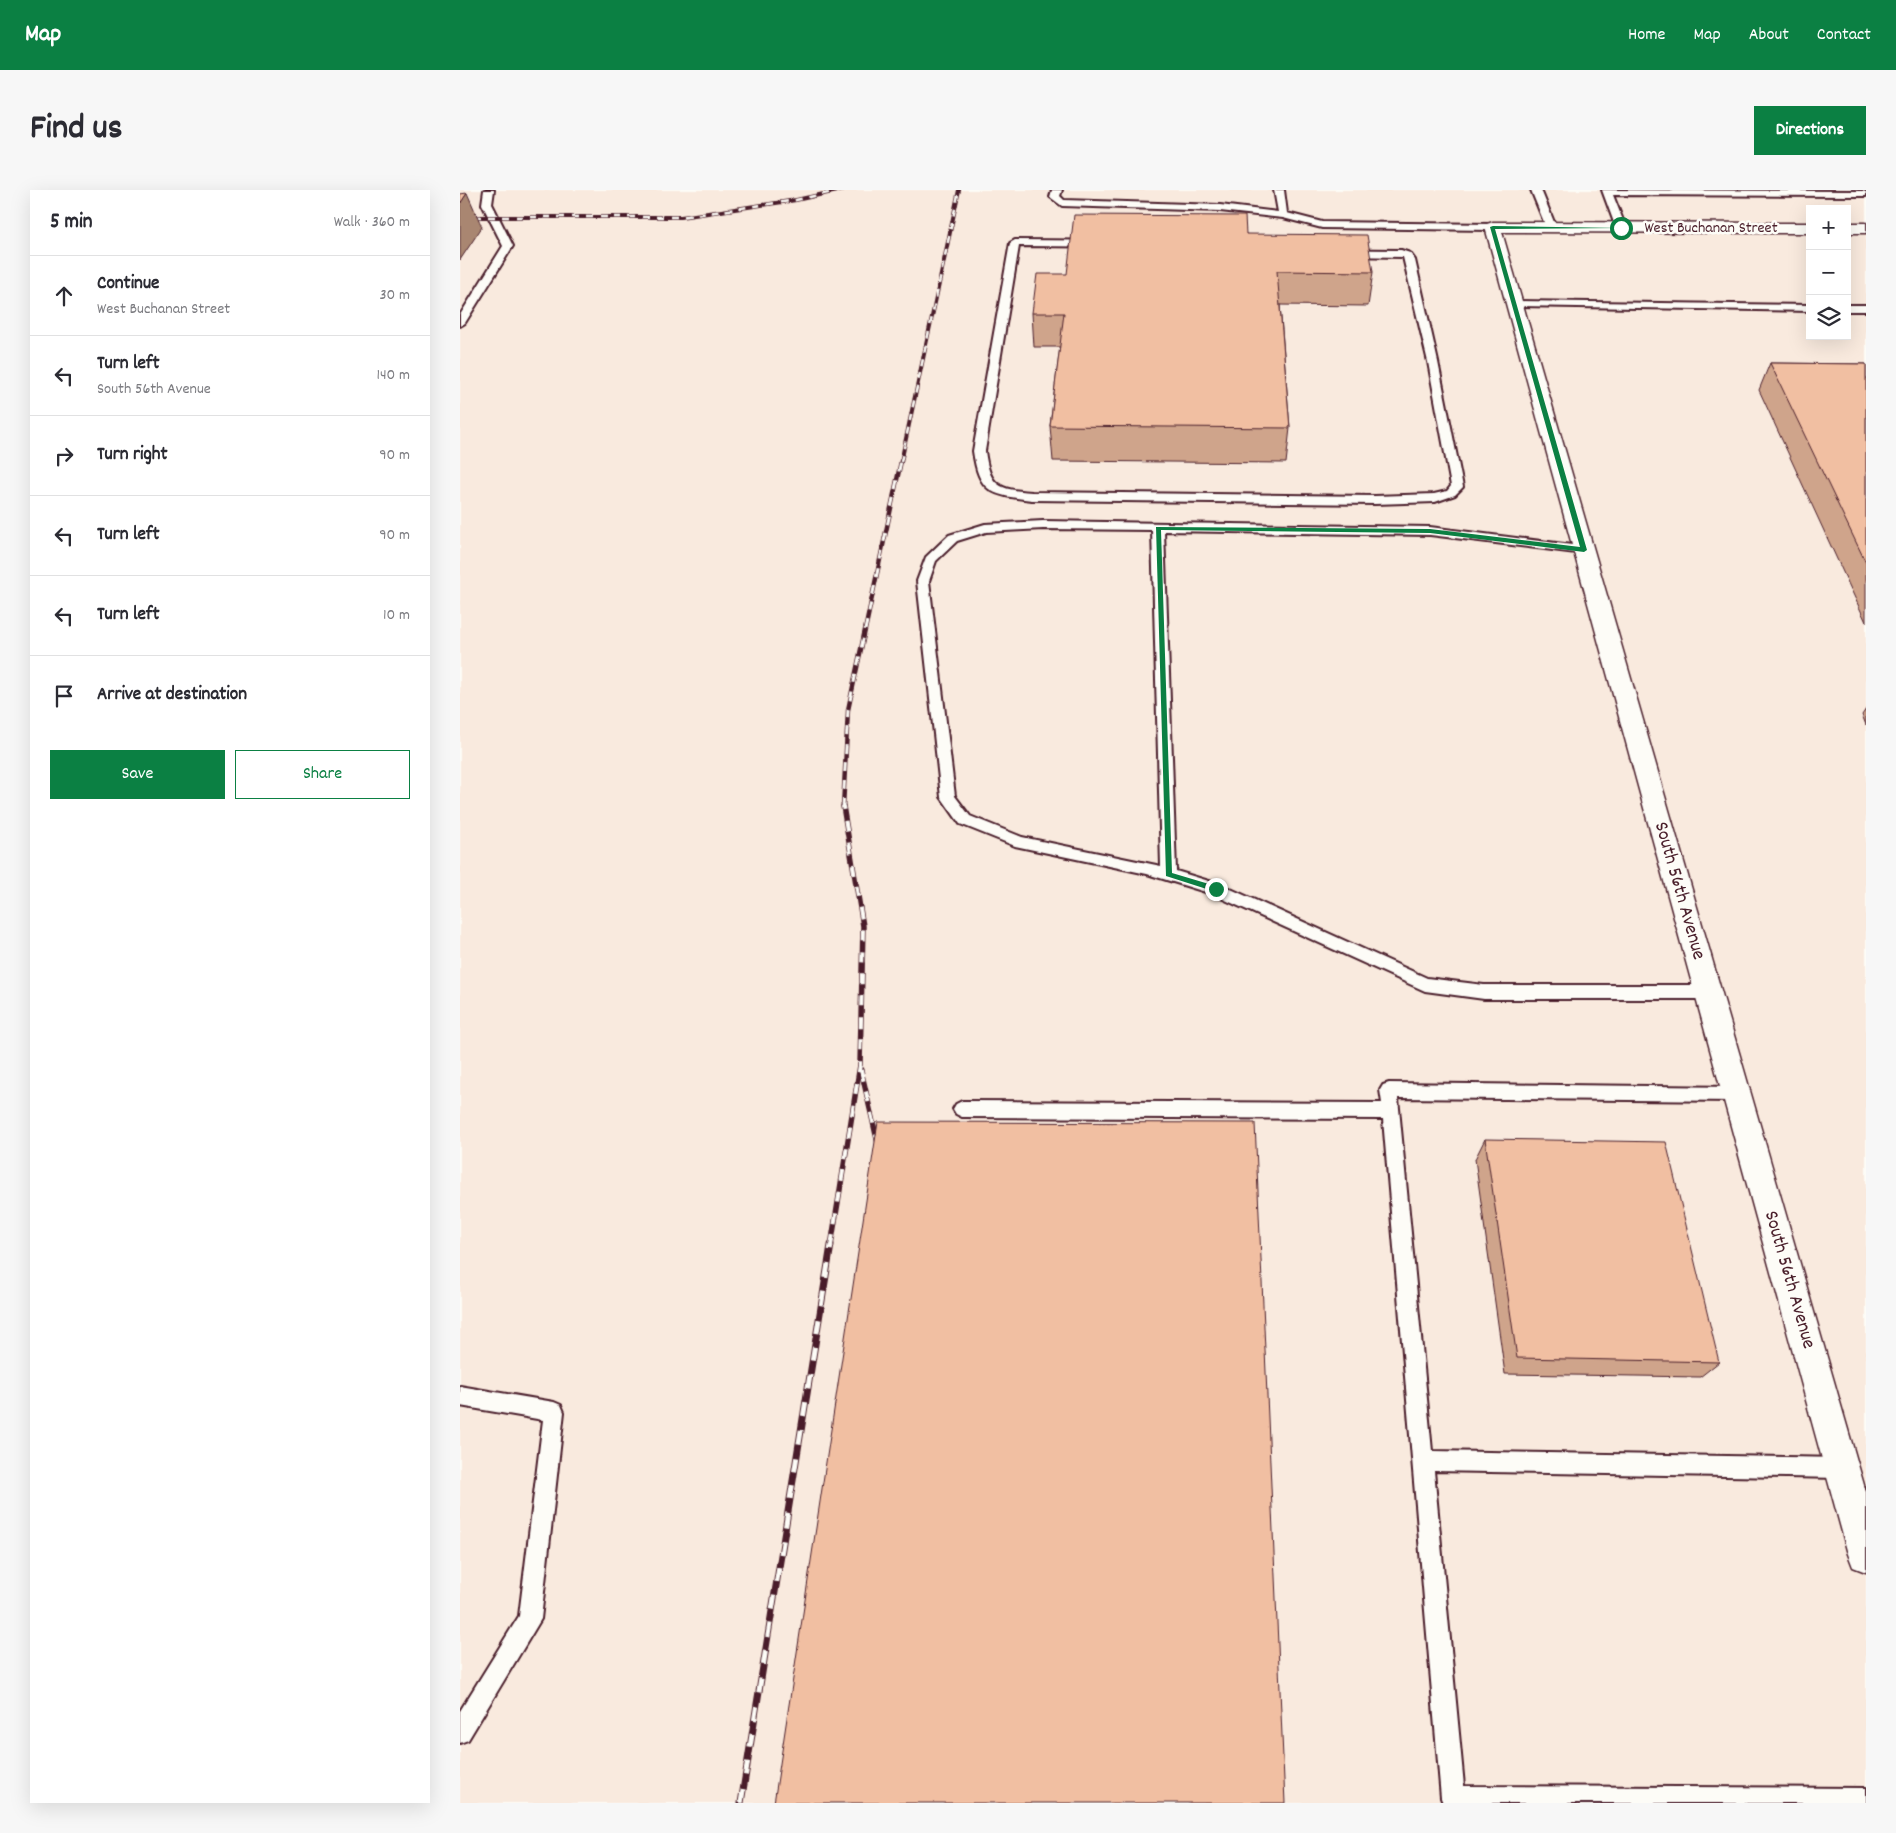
<!DOCTYPE html>
<meta charset="utf-8">
<style>
:root{--surface:#fff;--page:#f7f7f7;--text:#2b2b33;--muted:#7c7c81;--line:#e1e1e2;--accent:#0b8043}
body{margin:0;font-family:Dekko,sans-serif;background:var(--page);color:var(--text)}
.controls{position:absolute;right:15px;top:15px;display:grid;overflow:hidden;border-radius:0px;box-shadow:0 5px 20px #0002}
.controls button{width:45px;height:45px;display:grid;place-items:center;padding:0;border:0;border-bottom:1px solid var(--line);background:var(--surface);color:var(--text);font:25px sans-serif}
.stop{position:absolute;width:15px;height:15px;margin:-11px;border:4px solid #0b8043;border-radius:50%;background:#fff}
.stop.end{background:#0b8043;border-color:#fff;box-shadow:0 1px 5px #0008}
.list{margin:0;padding:0;list-style:none}
h2{display:flex;justify-content:space-between;align-items:center;height:65px;margin:0;padding:0 20px;font-size:21px}
h2 small{font-size:16px;font-weight:400;color:var(--muted)}
.list li{display:grid;grid-template-columns:32px 1fr auto;gap:15px;align-items:center;box-sizing:border-box;height:80px;padding:0 20px;border-top:1px solid var(--line)}
.list b{display:block;font-size:19px;white-space:nowrap}
.list p{margin:0;font-size:16px;white-space:nowrap;color:var(--muted)}
.list em{font-size:16px;font-style:normal;color:var(--muted)}
.actions{display:flex;gap:10px;padding:15px 20px}
.actions a{flex:1;padding:11px 0;border:1px solid var(--accent);border-radius:0px;text-align:center;font-size:18px;color:var(--accent)}
.actions .main{background:var(--accent);color:#fff}
.icon{flex:none;width:28px;height:28px;fill:none;stroke:currentColor;stroke-width:2;stroke-linecap:round;stroke-linejoin:round}
.map{position:relative;flex:none;width:1406px;height:1613px;overflow:hidden;border-radius:0px}
header{display:flex;align-items:center;gap:30px;box-sizing:border-box;height:70px;padding:0 25px;background:var(--accent);color:#fff}
header strong{font-size:24px}
nav{display:flex;gap:28px;margin-inline-start:auto;font-size:18px}
.intro{display:flex;align-items:center;justify-content:space-between;box-sizing:border-box;height:120px;padding:0 30px}
h1{margin:0;font-size:35px}
.button{padding:12px 22px;border-radius:0px;background:var(--accent);color:#fff;font-size:18px;font-weight:700}
main{display:flex;gap:30px;padding:0 30px}
aside{flex:1;background:var(--surface);border-radius:0px;box-shadow:0 5px 20px #0002}
.map>svg:first-child{display:block}
</style>
<header>
<strong>Map</strong>
<nav><a>Home</a><a>Map</a><a>About</a><a>Contact</a></nav>
</header>
<div class="intro"><h1>Find us</h1><a class="button">Directions</a></div>
<main>
<aside>
<h2>5 min<small>Walk · 360 m</small></h2>
<ul class="list">
<li><svg class="icon" aria-label="ahead" viewBox="0 0 24 24"><path d="M12 20V5M6 11l6-6 6 6"/></svg><div><b>Continue</b><p>West Buchanan Street</p></div><em>30 m</em></li>
<li><svg class="icon" aria-label="left" viewBox="0 0 24 24"><path d="M17 20v-9H6M10 6l-5 5 5 5"/></svg><div><b>Turn left</b><p>South 56th Avenue</p></div><em>140 m</em></li>
<li><svg class="icon" aria-label="right" viewBox="0 0 24 24"><path d="M7 20v-9h11M14 6l5 5-5 5"/></svg><div><b>Turn right</b></div><em>90 m</em></li>
<li><svg class="icon" aria-label="left" viewBox="0 0 24 24"><path d="M17 20v-9H6M10 6l-5 5 5 5"/></svg><div><b>Turn left</b></div><em>90 m</em></li>
<li><svg class="icon" aria-label="left" viewBox="0 0 24 24"><path d="M17 20v-9H6M10 6l-5 5 5 5"/></svg><div><b>Turn left</b></div><em>10 m</em></li>
<li><svg class="icon" aria-label="arrive" viewBox="0 0 24 24"><path d="M6 21V4h12l-3 4 3 4H6"/></svg><div><b>Arrive at destination</b></div></li>
</ul>
<div class="actions"><a class="main">Save</a><a>Share</a></div>
</aside>
<div class="map">
<svg width="1406" height="1613" viewBox="0 0 1406 1613">
<rect width="100%" height="100%" fill="#fdfcf7"/>
<filter id="ink" filterUnits="userSpaceOnUse"><feTurbulence type="fractalNoise" baseFrequency=".02" numOctaves="2"/><feDisplacementMap in="SourceGraphic" scale="10" xChannelSelector="R" yChannelSelector="G"/><feConvolveMatrix kernelMatrix="1 2 1 2 8 2 1 2 1" color-interpolation-filters="sRGB"/></filter>
<g filter="url(#ink)">
<path fill="#f9eade" fill-rule="evenodd" d="M0 0H1406V1613H0ZM1350 19H1387V146H1350Z"/>
<g fill="none" stroke-linecap="round" stroke-linejoin="round">
<defs>
<g id="lane">
<path d="M24 0H34L32 14 53 56 5 133 0 136V125L43 56 22 14Z"/>
<path d="M592 0H602L600 6 604 10 760 15 818 22 814 0H824L827 23 862 32 1033 34 1038 37 1033 40 862 38 823 28 760 21 602 16 590 7Z"/>
<path d="M1071 0H1081L1096 37 1094 39 1091 40 1086 37Z"/>
<path d="M1142 0 1403 1 1406 2V6L1153 5 1166 38 1161 41 1156 38Z"/>
<path d="M555 50 815 52 830 59 941 60 950 63 955 70 978 172 1003 297 995 305 975 312 915 314 572 310C532 305 519 304 513 261L550 53ZM559 56 813 58 828 65 943 67 968 172 991 296 987 301 974 304 915 306 572 302C538 299 530 297 525 261Z"/>
<path d="M1055 111 1350 115V121L1051 116V112Z"/>
<rect x="1387" y="115" width="19" height="6"/>
<path d="M583 331 970 337 1128 357 1130 360 1128 363 1124 364 970 345 704 341 716 681 762 695 967 788 1024 795H1248L1254 797 1256 802 1254 807 1248 809H1024L965 801 752 704 687 684 555 656 500 634 481 607 457 391 466 367 489 345 525 334ZM583 339 692 340 701 676 562 647 510 626 495 606 469 391 476 371 497 351 526 342Z"/>
<path d="M929 893 1277 897 1283 899 1286 904 1283 909 1277 911 938 908 972 1261 1382 1268 1389 1271 1392 1278 1389 1285 1382 1288 974 1281 1004 1596 1406 1598V1613H983L981 1608 923 929 502 927 496 924 493 919 496 914 502 911 922 913 920 900 923 895Z"/>
<path d="M0 1196 94 1212 101 1215 104 1222 81 1429 8 1550 0 1553V1521L59 1426 83 1230 0 1216Z"/>
</g>
<g id="street">
<path d="M1033 32 1350 33V43L1042 42 1406 1302V1382L1393 1377 1388 1364 1025 37 1027 34Z"/>
<rect x="1387" y="33" width="19" height="10"/>
</g>
</defs>
<use href="#lane" stroke="#4a1f2b" stroke-width="4"/>
<use href="#street" stroke="#4a1f2b" stroke-width="3"/>
<use href="#lane" fill="#fdfcf7" fill-rule="evenodd"/>
<use href="#street" fill="#fdfcf7" fill-rule="evenodd"/>
<defs>
<g id="rail-far3">
<path d="M0 27H221L336 10 382 0"/>
<path d="M441 272 499 0"/>
</g>
<path id="rail-far2" d="M383 618 388 520 441 271"/>
<g id="rail-far1">
<path d="M401 880 419 958"/>
<path d="M371 1056 400 875 403 736 383 616"/>
</g>
<path id="rail" d="M281 1613 371 1055"/>
</defs>
<use href="#rail-far3" stroke="#4a1f2b" stroke-width="4"/>
<use href="#rail-far2" stroke="#4a1f2b" stroke-width="4.5"/>
<use href="#rail-far1" stroke="#4a1f2b" stroke-width="5.5"/>
<use href="#rail" stroke="#4a1f2b" stroke-width="7"/>
<use href="#rail-far3" stroke="#fdfcf7" stroke-width="2.5" stroke-dasharray="7" stroke-linecap="butt"/>
<use href="#rail-far2" stroke="#fdfcf7" stroke-width="3" stroke-dasharray="9" stroke-linecap="butt"/>
<use href="#rail-far1" stroke="#fdfcf7" stroke-width="4" stroke-dasharray="11" stroke-linecap="butt"/>
<use href="#rail" stroke="#fdfcf7" stroke-width="5" stroke-dasharray="14" stroke-linecap="butt"/>
</g>
<g fill="#cfa48b" stroke="#4a1f2b">
<path d="M786 44 913 82 908 116 820 115 830 238 826 273 593 271 590 236 600 157H574L572 123 607 84Z"/>
<path d="M1310 173 1406 174V432L1299 200Z"/>
<path d="M1406 519V535L1402 525Z"/>
<path d="M1025 949 1259 1172 1240 1187 1045 1184 1015 969Z"/>
</g>
<path fill="#a98671" stroke="#4a1f2b" d="M7 3 22 37 0 70V14Z"/>
<g fill="#f1bfa2" stroke="#4a1f2b">
<path d="M7 3 0 14V4Z"/>
<path d="M614 25 785 26 786 44 907 45 913 82 817 81 830 238 590 236 604 123H572L577 84H607Z"/>
<path d="M1310 173 1406 174V373Z"/>
<path d="M418 932 795 933 825 1613H314Z"/>
<path d="M1025 949 1206 952 1259 1172 1057 1168Z"/>
</g>
</g>
<path fill="#0b8043" d="M1033 36 1163 38 1035 39 1127 360 1124 362 970 343 701 340 712 683 759 697 760 699 756 702 706 686 696 337 970 339 1120 357 1030 37Z"/>
<g text-anchor="middle" dominant-baseline="central" stroke-width="5" stroke-linejoin="round" paint-order="stroke">
<g font-size="16" fill="#4a1f2b" stroke="#fdfcf7">
<text x="1251" y="38">West Buchanan Street</text>
</g>
<g font-size="20" fill="#4a1f2b" stroke="#fdfcf7">
<text transform="translate(1219 701) rotate(74)">South 56th Avenue</text>
<text transform="translate(1329 1090) rotate(74)">South 56th Avenue</text>
</g>
</g>
</svg>
<div class="controls">
<button>+</button>
<button>−</button>
<button><svg class="icon" aria-label="layers" viewBox="0 0 24 24"><path d="M12 4l9 5-9 5-9-5zM3 14l9 5 9-5"/></svg></button>
</div>
<div class="stop" style="left:1161px;top:38px"></div>
<div class="stop end" style="left:756px;top:699px"></div>
</div>
</main>
